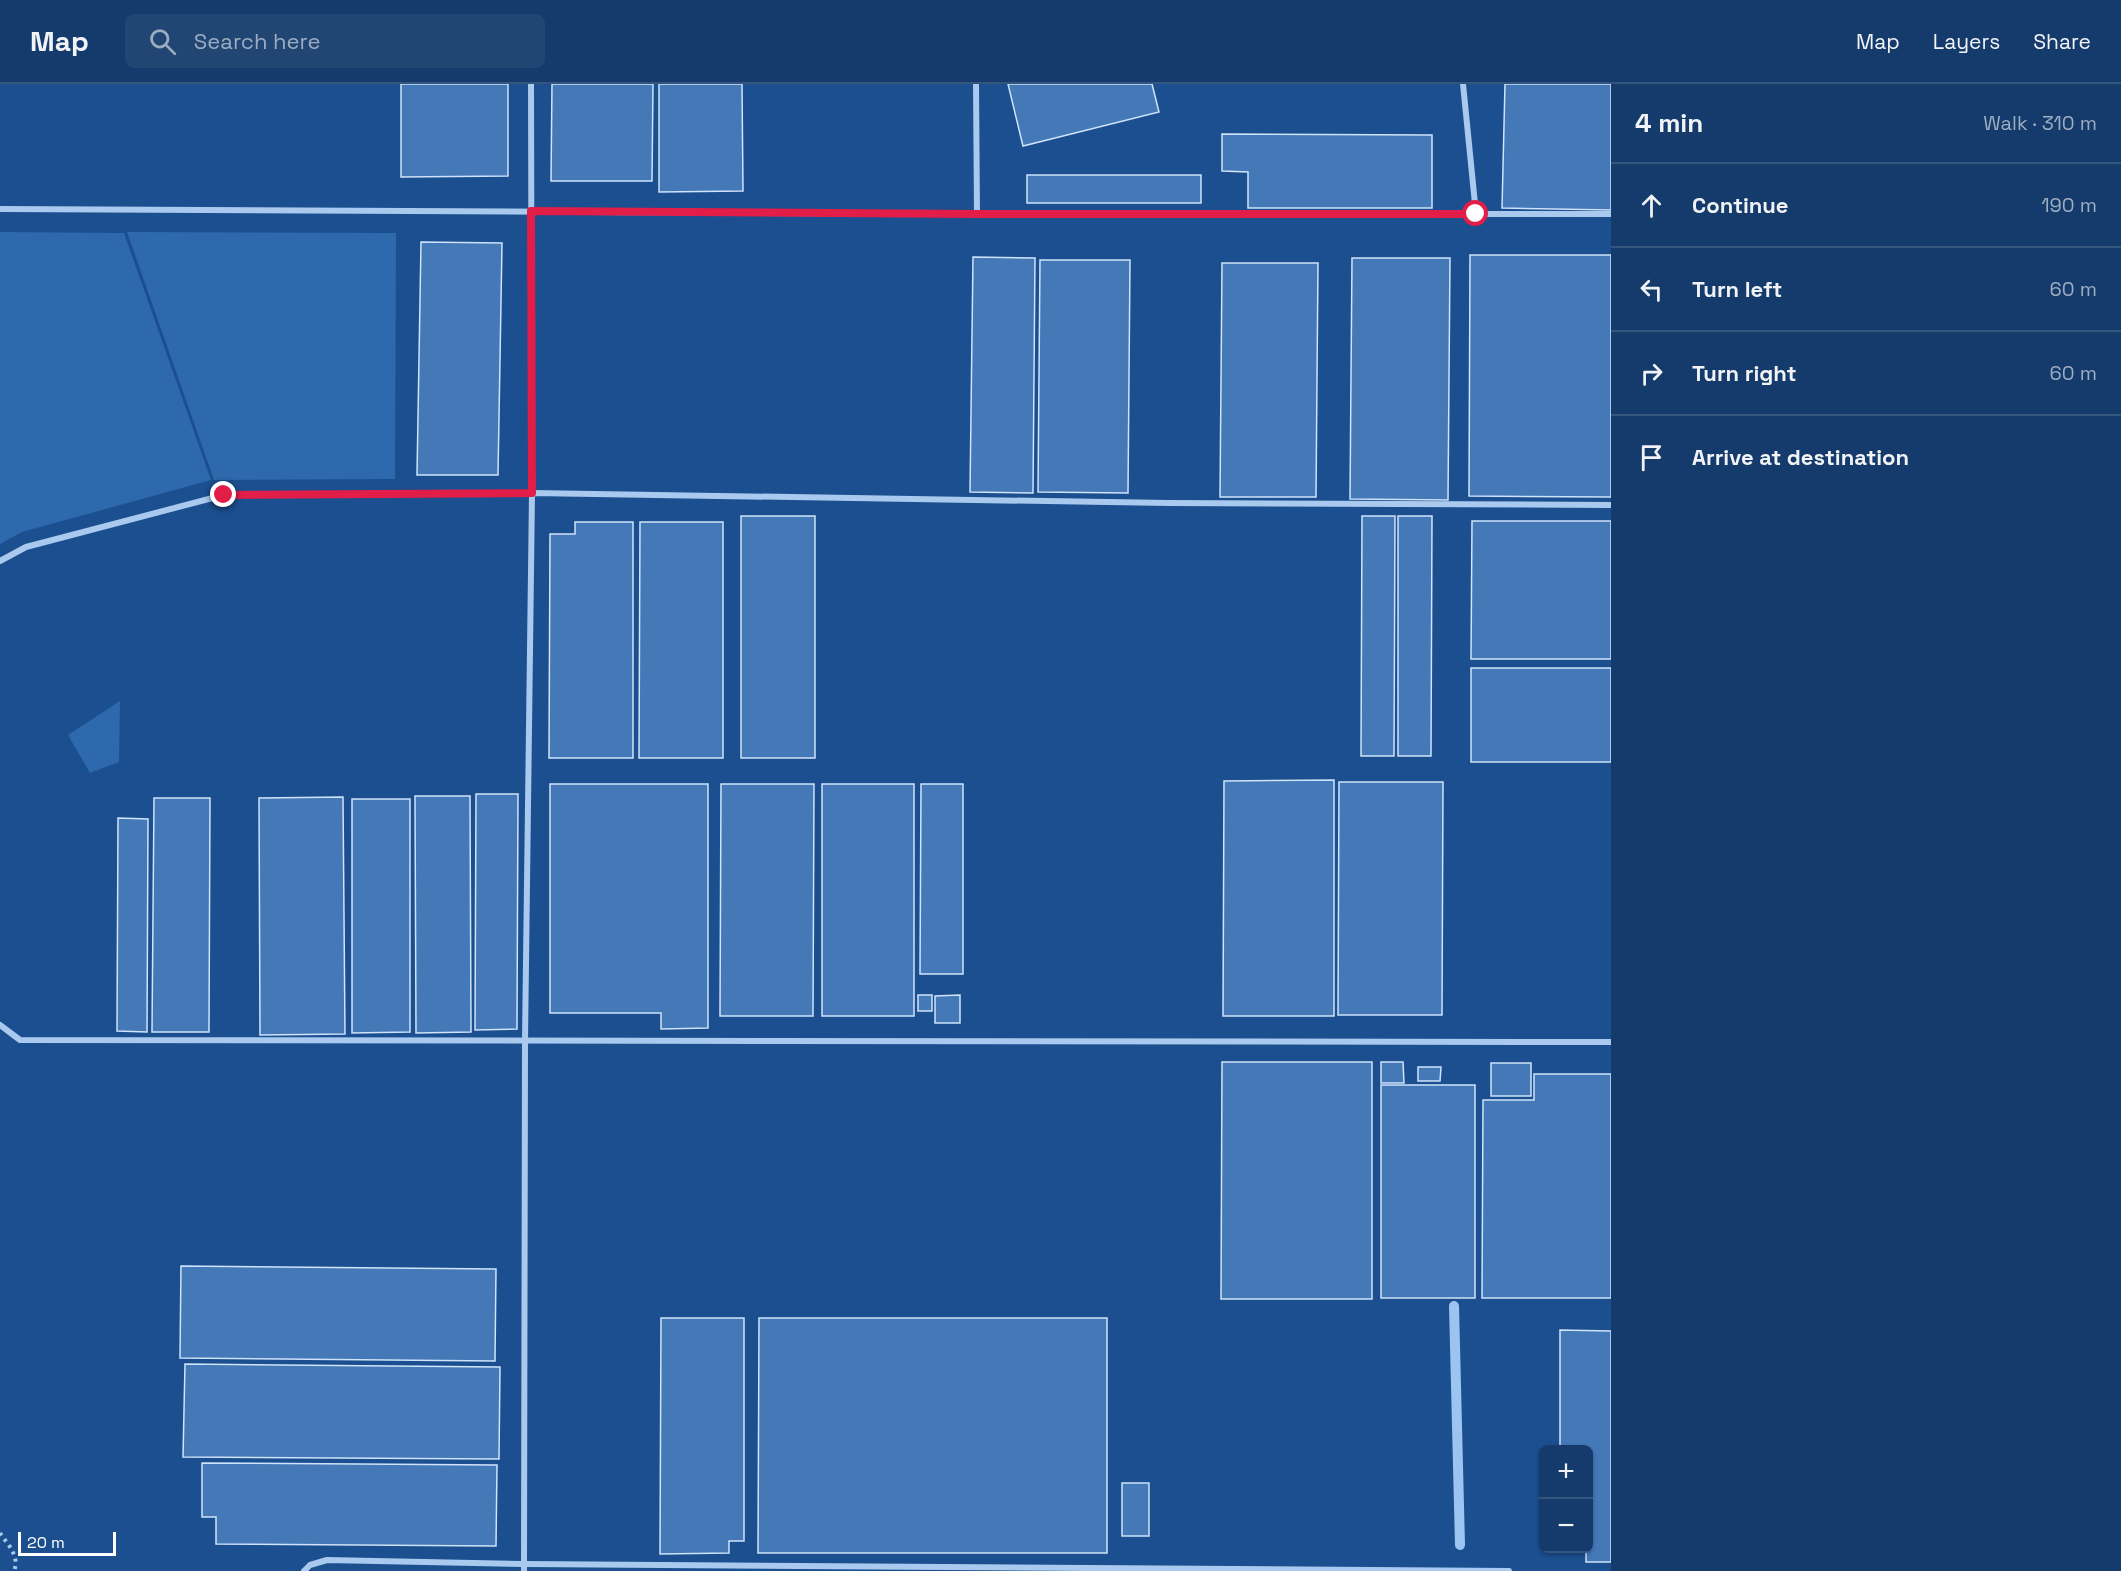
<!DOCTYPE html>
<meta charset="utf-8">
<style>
:root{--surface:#143b6b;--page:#214673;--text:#f1f3f6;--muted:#9dadc1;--line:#33557e}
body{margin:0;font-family:"Space Grotesk",sans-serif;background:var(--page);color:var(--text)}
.controls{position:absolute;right:18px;bottom:18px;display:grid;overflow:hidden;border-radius:9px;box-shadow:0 2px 4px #0004}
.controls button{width:54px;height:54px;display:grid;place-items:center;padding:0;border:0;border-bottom:2px solid var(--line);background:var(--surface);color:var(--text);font:30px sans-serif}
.scale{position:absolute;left:18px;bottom:15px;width:98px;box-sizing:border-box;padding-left:6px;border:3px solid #fff;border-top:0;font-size:16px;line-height:21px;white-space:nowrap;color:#fff;-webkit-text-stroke:4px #1b4f8f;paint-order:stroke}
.stop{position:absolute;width:18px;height:18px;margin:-14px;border:4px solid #e11d48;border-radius:50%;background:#fff}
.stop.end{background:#e11d48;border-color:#fff;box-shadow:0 2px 6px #0008}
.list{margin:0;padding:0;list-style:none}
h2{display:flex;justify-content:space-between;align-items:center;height:78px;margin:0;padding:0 24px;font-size:26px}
h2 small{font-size:20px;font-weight:400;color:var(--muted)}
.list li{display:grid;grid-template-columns:39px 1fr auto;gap:18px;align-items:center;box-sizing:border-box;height:84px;padding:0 24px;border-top:2px solid var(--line)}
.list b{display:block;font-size:22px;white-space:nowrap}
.list em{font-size:20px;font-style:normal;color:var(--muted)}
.icon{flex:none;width:33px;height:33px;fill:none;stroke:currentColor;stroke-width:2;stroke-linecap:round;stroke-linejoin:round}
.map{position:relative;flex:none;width:1611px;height:1487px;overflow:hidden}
header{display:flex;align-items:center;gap:36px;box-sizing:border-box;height:84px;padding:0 30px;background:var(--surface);border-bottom:2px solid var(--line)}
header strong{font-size:28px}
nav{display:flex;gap:33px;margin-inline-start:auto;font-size:21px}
.search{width:420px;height:54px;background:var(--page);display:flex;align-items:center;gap:15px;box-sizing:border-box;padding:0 21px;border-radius:9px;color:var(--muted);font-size:22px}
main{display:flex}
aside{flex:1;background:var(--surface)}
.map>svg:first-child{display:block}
</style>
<header>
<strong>Map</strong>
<div class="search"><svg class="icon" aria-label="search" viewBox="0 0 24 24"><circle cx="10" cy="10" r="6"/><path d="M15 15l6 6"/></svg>Search here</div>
<nav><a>Map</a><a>Layers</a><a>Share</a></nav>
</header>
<main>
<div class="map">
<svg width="1611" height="1487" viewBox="0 0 1611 1487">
<rect width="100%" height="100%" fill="#1b4f8f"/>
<g fill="#2e69ad">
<path d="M0 148 124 149 211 396 22 448 0 460Z"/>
<path d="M127 148 396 149 395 395 214 396Z"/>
<path d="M120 617 119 678 90 689 68 651Z"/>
</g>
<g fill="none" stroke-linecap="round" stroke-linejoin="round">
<path stroke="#9cc4f0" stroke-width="10" d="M1454 1222 1460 1461"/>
</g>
<g fill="#4478b7" stroke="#cfe3fa" stroke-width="1.5">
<path d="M401 0H508V92L401 93Z"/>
<path d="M552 0H653L652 97H551Z"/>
<path d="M659 0H742L743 107 659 108Z"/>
<path d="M1008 0H1152L1159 28 1023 62Z"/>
<path d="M1505 0H1611V126L1502 124Z"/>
<path d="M1222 50 1432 51V124H1248V88L1222 87Z"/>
<rect x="1027" y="91" width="174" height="28"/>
<path d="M421 158 502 159 498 391H417Z"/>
<path d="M1470 171H1611V413L1469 412Z"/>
<path d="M973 173 1035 174 1033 409 970 408Z"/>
<path d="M1352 174H1450L1448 416 1350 415Z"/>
<path d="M1040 176H1130L1128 409 1038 408Z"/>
<path d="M1222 179H1318L1316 413H1220Z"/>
<rect x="741" y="432" width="74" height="242"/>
<path d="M1362 432H1395L1394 672H1361Z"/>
<path d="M1398 432H1432L1431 672H1398Z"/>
<path d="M1472 437H1611V575H1471Z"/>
<path d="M575 438H633V674H549L550 450H575Z"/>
<path d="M640 438H723V674H639Z"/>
<rect x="1471" y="584" width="140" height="94"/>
<path d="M1334 696V932H1223L1224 697Z"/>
<path d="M1339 698H1443L1442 931H1338Z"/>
<path d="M550 700H708V944L661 945V929H550Z"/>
<path d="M721 700H814L813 932H720Z"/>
<rect x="822" y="700" width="92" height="232"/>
<path d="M921 700H963V890H920Z"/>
<path d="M476 710H518L517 945 475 946Z"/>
<path d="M415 712H470L471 948 416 949Z"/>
<path d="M343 713 345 950 260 951 259 714Z"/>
<path d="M154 714H210L209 948H152Z"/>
<path d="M352 715H410V948L352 949Z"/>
<path d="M118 734 148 735 147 948 117 947Z"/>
<rect x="918" y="911" width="14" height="16"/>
<path d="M960 911V939H935V912Z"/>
<path d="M1222 978H1372V1215H1221Z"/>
<path d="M1381 978H1403L1404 999H1381Z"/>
<rect x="1491" y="979" width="40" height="33"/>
<path d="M1418 983H1441L1440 997H1418Z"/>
<path d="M1534 990H1611V1214H1482L1483 1016H1534Z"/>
<rect x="1381" y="1001" width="94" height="213"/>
<path d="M181 1182 496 1185 495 1277 180 1274Z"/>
<path d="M661 1234H744V1457H729V1469L660 1470Z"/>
<path d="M759 1234H1107V1469H758Z"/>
<path d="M1560 1246 1611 1247V1478H1586V1464H1588V1366H1560Z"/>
<path d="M185 1280 500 1283 499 1375 183 1373Z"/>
<path d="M202 1379 497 1381 496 1462 216 1460V1433H202Z"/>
<rect x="1122" y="1399" width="27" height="53"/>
</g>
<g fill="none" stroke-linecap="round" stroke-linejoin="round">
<path stroke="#a9c9ee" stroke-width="4" stroke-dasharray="3 4.5" stroke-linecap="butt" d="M0 1449C8 1461 20 1472 14 1487"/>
<g stroke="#a9c9ee" stroke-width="6">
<path d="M976 0 977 130"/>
<path d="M1463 0 1476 130"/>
<path d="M0 125 977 130H1611"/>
<path d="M0 477 26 463 224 411 532 409 1169 419 1611 421"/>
<path d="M0 941 20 956 1611 958"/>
<path d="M304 1487 310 1481 327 1476 524 1480 1509 1487"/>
<path d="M524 1487 525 957 532 409 531 0"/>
</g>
</g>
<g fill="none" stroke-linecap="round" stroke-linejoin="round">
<path stroke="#e11d48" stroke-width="8" d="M224 411 532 409 531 127 977 130H1476"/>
</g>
</svg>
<div class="controls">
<button>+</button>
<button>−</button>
</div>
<div class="scale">20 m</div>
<div class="stop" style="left:1476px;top:130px"></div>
<div class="stop end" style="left:224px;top:411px"></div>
</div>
<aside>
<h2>4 min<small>Walk · 310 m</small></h2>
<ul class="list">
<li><svg class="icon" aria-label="ahead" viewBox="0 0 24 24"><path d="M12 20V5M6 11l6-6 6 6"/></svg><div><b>Continue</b></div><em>190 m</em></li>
<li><svg class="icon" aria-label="left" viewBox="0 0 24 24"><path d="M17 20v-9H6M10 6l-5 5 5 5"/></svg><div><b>Turn left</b></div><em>60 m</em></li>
<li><svg class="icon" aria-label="right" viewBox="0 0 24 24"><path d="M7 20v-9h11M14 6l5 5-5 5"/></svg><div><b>Turn right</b></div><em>60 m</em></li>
<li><svg class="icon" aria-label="arrive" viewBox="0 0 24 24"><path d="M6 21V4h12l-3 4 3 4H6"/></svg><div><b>Arrive at destination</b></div></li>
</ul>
</aside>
</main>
